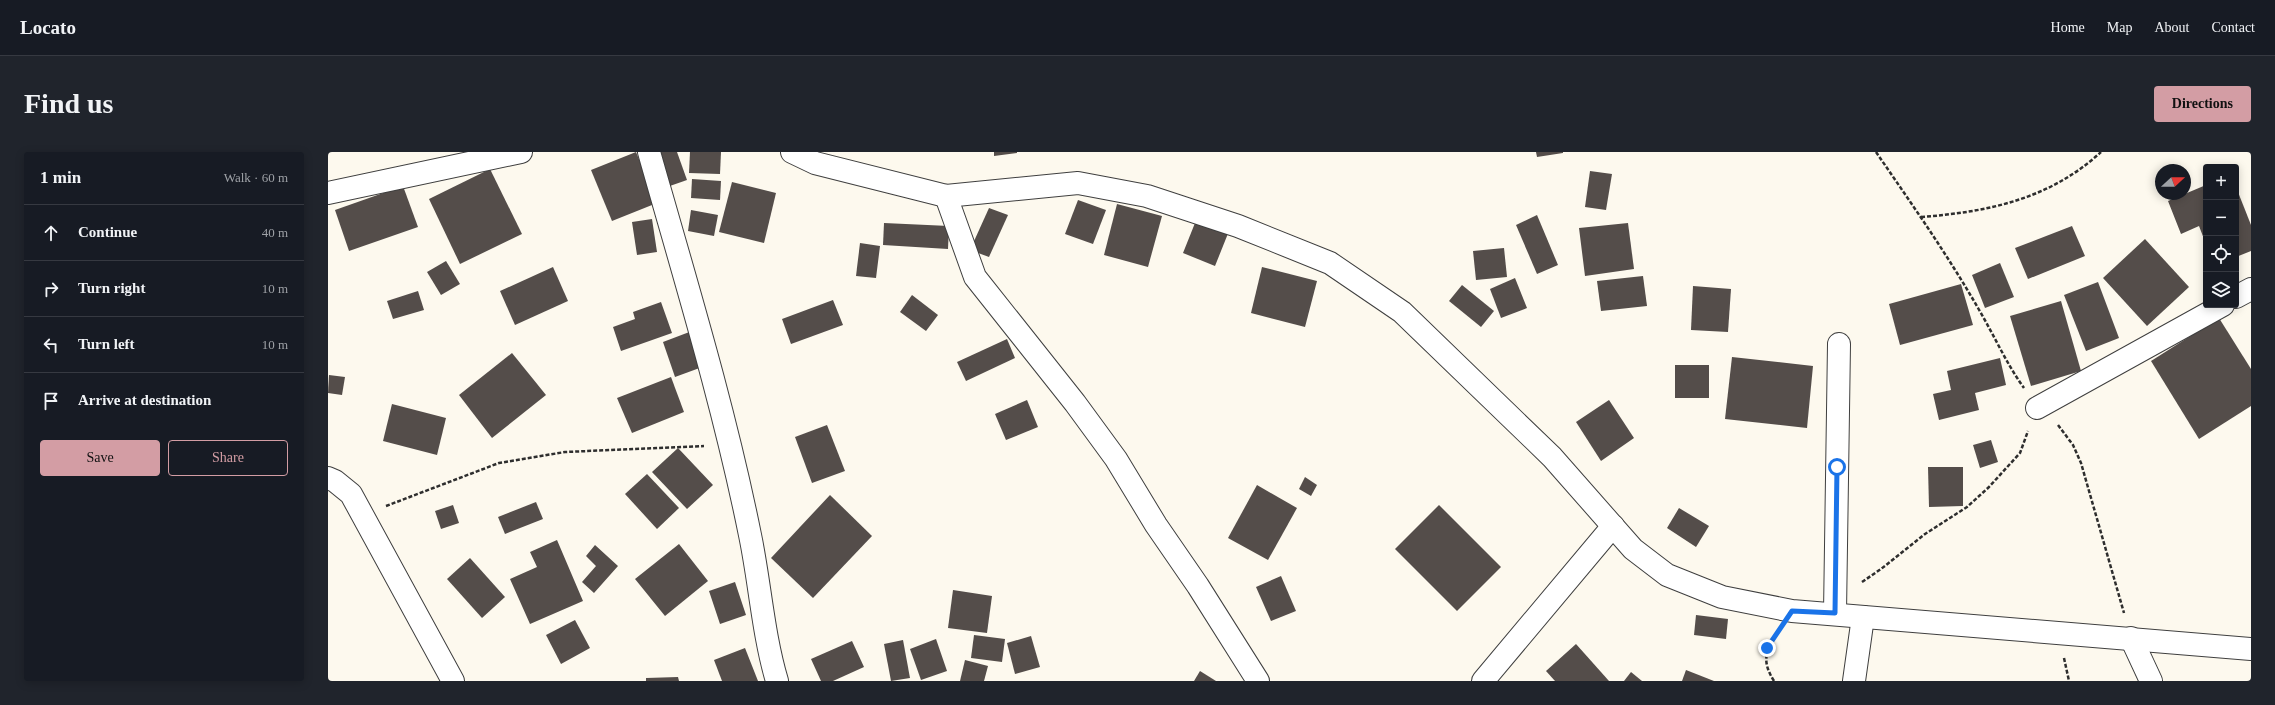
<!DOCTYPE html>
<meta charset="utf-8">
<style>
:root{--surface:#171b24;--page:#20242c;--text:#f1f3f6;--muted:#9ea1a6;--line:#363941;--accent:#d39da4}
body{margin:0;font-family:Georgia,serif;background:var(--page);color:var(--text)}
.controls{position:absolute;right:12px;top:12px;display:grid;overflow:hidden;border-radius:4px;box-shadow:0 2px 10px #0003}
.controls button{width:36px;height:36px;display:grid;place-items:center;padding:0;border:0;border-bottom:1px solid var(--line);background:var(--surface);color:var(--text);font:20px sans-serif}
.compass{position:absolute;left:1827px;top:12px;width:36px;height:36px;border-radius:50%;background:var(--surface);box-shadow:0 2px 10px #0003;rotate:69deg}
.stop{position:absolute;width:12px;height:12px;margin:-9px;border:3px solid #1a73e8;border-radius:50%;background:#fff}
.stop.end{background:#1a73e8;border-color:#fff;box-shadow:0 1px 4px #0008}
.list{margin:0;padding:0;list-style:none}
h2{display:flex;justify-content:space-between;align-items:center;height:52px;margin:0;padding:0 16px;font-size:17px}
h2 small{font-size:13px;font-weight:400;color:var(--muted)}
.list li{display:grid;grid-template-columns:26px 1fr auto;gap:12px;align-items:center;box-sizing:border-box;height:56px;padding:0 16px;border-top:1px solid var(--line)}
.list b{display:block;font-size:15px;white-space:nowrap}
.list em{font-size:13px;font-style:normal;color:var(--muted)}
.actions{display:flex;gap:8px;padding:12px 16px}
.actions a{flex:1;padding:9px 0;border:1px solid var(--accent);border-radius:4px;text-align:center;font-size:14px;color:var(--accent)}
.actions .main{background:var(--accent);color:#111}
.icon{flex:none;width:22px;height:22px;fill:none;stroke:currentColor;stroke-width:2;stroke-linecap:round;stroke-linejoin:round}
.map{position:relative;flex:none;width:1923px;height:529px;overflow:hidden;border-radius:4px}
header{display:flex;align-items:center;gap:24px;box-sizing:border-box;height:56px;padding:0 20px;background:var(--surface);border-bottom:1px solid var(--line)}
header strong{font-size:19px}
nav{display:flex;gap:22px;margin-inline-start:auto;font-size:14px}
.intro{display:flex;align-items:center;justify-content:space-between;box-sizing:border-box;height:96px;padding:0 24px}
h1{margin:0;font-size:28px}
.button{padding:10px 18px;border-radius:4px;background:var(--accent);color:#111;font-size:14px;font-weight:700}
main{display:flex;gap:24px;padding:0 24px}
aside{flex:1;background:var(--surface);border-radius:4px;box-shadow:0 2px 10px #0003}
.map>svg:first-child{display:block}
</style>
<header>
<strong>Locato</strong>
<nav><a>Home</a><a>Map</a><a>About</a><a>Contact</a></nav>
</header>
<div class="intro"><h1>Find us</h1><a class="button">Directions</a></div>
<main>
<aside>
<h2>1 min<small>Walk · 60 m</small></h2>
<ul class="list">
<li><svg class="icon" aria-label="ahead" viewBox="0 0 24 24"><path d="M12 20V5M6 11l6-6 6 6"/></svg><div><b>Continue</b></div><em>40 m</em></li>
<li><svg class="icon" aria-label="right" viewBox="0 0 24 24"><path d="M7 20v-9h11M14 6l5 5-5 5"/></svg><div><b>Turn right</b></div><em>10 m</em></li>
<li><svg class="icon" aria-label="left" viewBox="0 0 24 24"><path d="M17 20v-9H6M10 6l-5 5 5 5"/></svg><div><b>Turn left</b></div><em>10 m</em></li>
<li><svg class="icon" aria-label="arrive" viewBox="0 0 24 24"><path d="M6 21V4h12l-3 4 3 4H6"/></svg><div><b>Arrive at destination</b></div></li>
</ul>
<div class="actions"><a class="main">Save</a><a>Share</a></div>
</aside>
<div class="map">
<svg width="1923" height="529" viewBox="0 0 1923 529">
<rect width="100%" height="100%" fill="#fdf9ee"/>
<g fill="#544d4a">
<path d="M308 0 329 51 284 69 263 18Z"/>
<path d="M327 0H349L359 28 339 35Z"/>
<path d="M362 0H393L392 22 361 21Z"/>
<path d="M666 0H689V1L666 4Z"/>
<path d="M1208 0H1235V1L1209 5Z"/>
<path d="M162 17 194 82 132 112 101 47Z"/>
<path d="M1262 19 1284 22 1278 58 1257 55Z"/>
<path d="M364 27 393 29 392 48 363 46Z"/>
<path d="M404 30 448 41 436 91 391 80Z"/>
<path d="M1878 33V86L1876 87 1871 74 1853 82 1840 49Z"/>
<path d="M75 34 90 75 21 99 7 58Z"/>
<path d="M1908 35 1923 73V99L1908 105Z"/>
<path d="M750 48 778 58 765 92 737 82Z"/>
<path d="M789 52 834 64 820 115 776 103Z"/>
<path d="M661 56 680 63 661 105 642 98Z"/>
<path d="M363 58 390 63 386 84 360 79Z"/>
<path d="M1209 63 1230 113 1209 122 1188 73Z"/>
<path d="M869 66 901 79 887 114 855 101Z"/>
<path d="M324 67 329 100 309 103 304 70Z"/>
<path d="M556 71 621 74 620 97 555 93Z"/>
<path d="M1300 71 1306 117 1257 124 1251 76Z"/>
<path d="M1744 74 1757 104 1700 127 1687 96Z"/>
<path d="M1817 87 1861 135 1819 174 1775 126Z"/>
<path d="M532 91 552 94 548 126 528 124Z"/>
<path d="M1176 96 1179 125 1148 128 1145 99Z"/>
<path d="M118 109 132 132 113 143 99 120Z"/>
<path d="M1672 111 1686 145 1657 156 1644 123Z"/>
<path d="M225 115 240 149 187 173 172 139Z"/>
<path d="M934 115 989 129 977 175 923 161Z"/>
<path d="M1315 124 1319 154 1273 159 1269 129Z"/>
<path d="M1187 126 1199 156 1173 166 1162 137Z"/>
<path d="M1770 130 1791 186 1758 199 1736 143Z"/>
<path d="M1633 132 1645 173 1572 193 1561 152Z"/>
<path d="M1134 133 1166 159 1153 175 1121 149Z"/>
<path d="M1365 134 1403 137 1400 180 1363 178Z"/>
<path d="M90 139 96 158 65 167 59 149Z"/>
<path d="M584 143 610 163 598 179 572 160Z"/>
<path d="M505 148 515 173 463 192 454 167Z"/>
<path d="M1733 149 1753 219 1703 234 1682 164Z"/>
<path d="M333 150 344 181 293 199 285 175 307 167 305 160Z"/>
<path d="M1891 166 1923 217V254L1871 287 1823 209Z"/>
<path d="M364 179 377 214 347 225 335 190Z"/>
<path d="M679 187 687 206 638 229 629 210Z"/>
<path d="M184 201 218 243 164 286 131 243Z"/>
<path d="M1404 205 1485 214 1479 276 1397 267Z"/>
<path d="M1672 206 1678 233 1647 241 1651 258 1611 268 1605 242 1623 238 1619 219Z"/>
<rect x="1347" y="213" width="34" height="33"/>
<path d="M1 223 17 225 14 243 0 241Z"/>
<path d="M343 225 356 260 304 281 289 246Z"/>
<path d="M699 248 710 275 678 288 667 262Z"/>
<path d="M1281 248 1306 286 1273 309 1248 270Z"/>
<path d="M64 252 118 266 109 303 55 289Z"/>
<path d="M499 273 517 319 484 331 467 285Z"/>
<path d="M1663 288 1670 310 1652 316 1645 293Z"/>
<path d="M350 296 385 333 359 357 324 320Z"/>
<path d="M1600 315H1635V354L1601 355Z"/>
<path d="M319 322 351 356 329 377 297 342Z"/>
<path d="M977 325 989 333 983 344 971 337Z"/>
<path d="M929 333 969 356 940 408 900 386Z"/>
<path d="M502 343 544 384 485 446 443 406Z"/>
<path d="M208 350 215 367 177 382 170 365Z"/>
<path d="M125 353 131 371 113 377 107 359Z"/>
<path d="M1111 353 1173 415 1129 459 1067 397Z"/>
<path d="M1351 356 1381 374 1368 395 1339 376Z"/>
<path d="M229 388 255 449 202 472 182 427 209 415 202 400Z"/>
<path d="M351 392 380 429 337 464 307 427Z"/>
<path d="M267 393 290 414 266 441 254 430 268 414 258 404Z"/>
<path d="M142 406 177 445 154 466 119 427Z"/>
<path d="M953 424 968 459 943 469 928 435Z"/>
<path d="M407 430 418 463 392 472 381 439Z"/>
<path d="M625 438 664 444 659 481 620 476Z"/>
<path d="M1368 463 1400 467 1398 487 1366 483Z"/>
<path d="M247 468 262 496 233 512 218 483Z"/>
<path d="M646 483 677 487 674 510 643 506Z"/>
<path d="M703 484 712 515 687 522 679 491Z"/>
<path d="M608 487 619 519 593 528 582 497Z"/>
<path d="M575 488 582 526 563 529 556 492Z"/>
<path d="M524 489 536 515 505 529H493L483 507Z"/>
<path d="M1248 492 1281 529H1227L1218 519Z"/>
<path d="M417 496 430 529H394L386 508Z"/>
<path d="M637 508 660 514 656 529H632Z"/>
<path d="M1358 518 1386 529H1354Z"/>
<path d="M872 519 888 529H866Z"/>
<path d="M1303 520 1314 529H1296Z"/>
<path d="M350 525 351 529H318V526Z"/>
</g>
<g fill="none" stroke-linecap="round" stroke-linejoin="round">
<defs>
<g id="minor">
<path d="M321 0C357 127 396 254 422 383 432 431 435 482 449 529"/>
<path d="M464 0 487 11 618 44 750 31 819 44 910 74 1002 111 1074 160 1224 305 1305 397 1339 423 1394 445 1464 459 1923 497"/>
<path d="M0 41 193 0"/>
<path d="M618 44 647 125 747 251 788 307 828 373 870 434 930 529"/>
<path d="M1908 145 1923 137"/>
<path d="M1709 256 1895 153"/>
<path d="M0 326 7 329 23 342 125 529"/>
<path d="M1507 461 1511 192"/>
<path d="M1803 486 1823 529"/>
<path d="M1155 529 1285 374"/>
<path d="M1526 529 1535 465"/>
</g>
</defs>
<use href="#minor" stroke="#3f3f3f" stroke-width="24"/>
<g stroke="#2e2e2e" stroke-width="2.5" stroke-dasharray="4 2" stroke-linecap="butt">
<path d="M1548 0C1583 51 1619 102 1650 156 1666 183 1678 211 1696 236"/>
<path d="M1593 65C1660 60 1722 47 1773 0"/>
<path d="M1730 273 1745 293 1753 311 1796 461"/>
<path d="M58 354 171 311 237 300 376 294"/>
<path d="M1534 430 1553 417 1597 382 1639 355 1661 335 1692 301 1700 279"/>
<path d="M1736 506 1741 529"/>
<path d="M1446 529C1434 510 1437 500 1448 482"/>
</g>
<use href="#minor" stroke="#fff" stroke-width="22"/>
</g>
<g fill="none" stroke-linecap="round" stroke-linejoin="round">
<path stroke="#1a73e8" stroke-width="5" d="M1439 496 1464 459 1507 461 1509 315"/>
</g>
</svg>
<div class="controls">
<button>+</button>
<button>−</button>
<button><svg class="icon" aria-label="locate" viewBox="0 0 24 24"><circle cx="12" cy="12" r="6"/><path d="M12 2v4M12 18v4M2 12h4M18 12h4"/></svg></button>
<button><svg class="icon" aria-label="layers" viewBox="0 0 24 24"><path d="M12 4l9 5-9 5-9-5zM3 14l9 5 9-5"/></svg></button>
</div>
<svg class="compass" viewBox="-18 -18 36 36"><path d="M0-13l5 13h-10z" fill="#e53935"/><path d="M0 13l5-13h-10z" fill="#9ea1a6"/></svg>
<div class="stop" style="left:1509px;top:315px"></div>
<div class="stop end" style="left:1439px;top:496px"></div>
</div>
</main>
